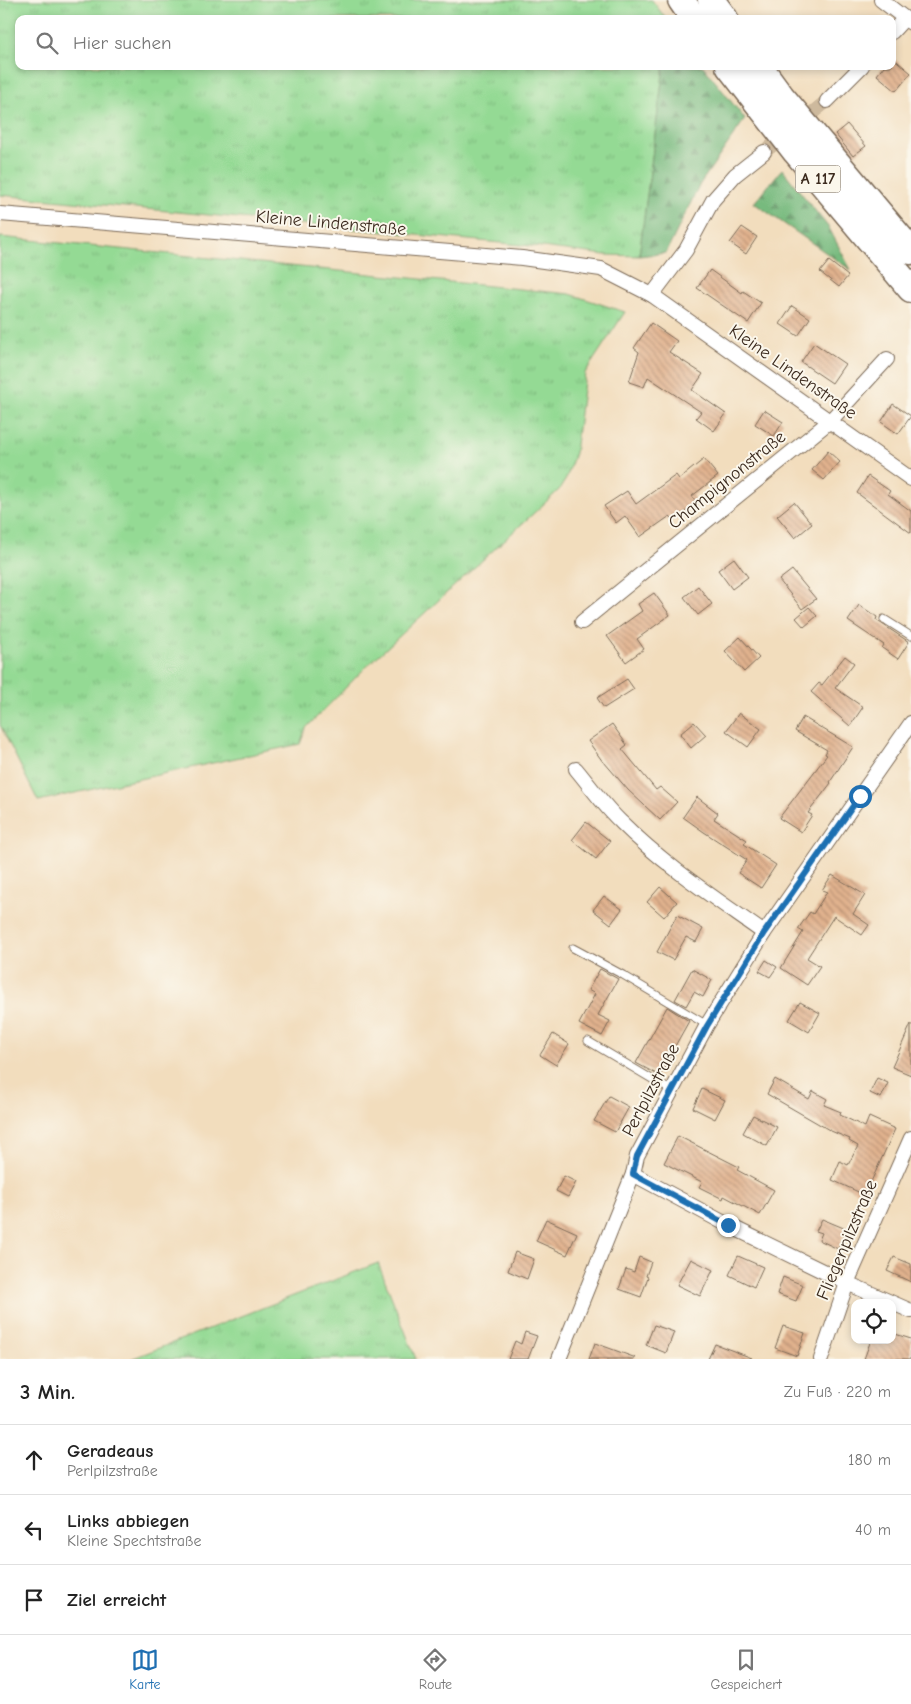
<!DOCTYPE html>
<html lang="de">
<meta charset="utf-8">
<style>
:root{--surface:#fff;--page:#f2f2f2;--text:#222;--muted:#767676;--line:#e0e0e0;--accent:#1f6fb2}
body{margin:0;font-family:"Comic Neue",sans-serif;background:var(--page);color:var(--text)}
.controls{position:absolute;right:15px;bottom:15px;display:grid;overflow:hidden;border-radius:10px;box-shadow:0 2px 8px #0003}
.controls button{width:45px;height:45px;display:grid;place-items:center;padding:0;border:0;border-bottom:1px solid var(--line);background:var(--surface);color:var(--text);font:25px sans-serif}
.stop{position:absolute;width:15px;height:15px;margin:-11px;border:4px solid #1f6fb2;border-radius:50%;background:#fff}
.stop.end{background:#1f6fb2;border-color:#fff;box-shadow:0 1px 5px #0008}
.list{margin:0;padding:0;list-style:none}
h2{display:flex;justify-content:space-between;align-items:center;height:65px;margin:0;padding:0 20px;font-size:21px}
h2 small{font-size:16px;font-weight:400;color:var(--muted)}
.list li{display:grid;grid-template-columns:32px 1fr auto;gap:15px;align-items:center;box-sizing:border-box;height:70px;padding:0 20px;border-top:1px solid var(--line)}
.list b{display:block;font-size:19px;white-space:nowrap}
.list p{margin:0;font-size:16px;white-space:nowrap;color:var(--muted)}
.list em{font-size:16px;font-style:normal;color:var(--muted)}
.icon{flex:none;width:28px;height:28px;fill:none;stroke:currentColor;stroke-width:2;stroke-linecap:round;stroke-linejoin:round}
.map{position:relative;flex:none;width:911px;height:1359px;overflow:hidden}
.search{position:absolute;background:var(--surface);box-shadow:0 2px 8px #0003;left:15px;right:15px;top:15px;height:55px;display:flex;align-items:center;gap:12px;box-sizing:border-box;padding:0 18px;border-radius:10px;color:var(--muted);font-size:19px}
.sheet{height:275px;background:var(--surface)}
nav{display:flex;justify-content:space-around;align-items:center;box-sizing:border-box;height:70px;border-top:1px solid var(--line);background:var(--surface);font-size:14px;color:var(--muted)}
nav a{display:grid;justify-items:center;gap:2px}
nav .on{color:var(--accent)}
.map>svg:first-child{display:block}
</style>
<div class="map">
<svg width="911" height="1359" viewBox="0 0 911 1359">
<defs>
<pattern id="grass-tufts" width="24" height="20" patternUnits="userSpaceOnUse" patternTransform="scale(1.25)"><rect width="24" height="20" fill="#94da94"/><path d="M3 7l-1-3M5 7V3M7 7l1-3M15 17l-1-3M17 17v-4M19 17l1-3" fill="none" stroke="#80bb7f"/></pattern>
<pattern id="forest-firs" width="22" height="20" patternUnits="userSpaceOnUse" patternTransform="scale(1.25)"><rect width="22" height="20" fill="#77ba7e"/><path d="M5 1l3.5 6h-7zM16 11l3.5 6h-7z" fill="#639767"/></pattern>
<pattern id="building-back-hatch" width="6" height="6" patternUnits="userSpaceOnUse" patternTransform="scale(1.25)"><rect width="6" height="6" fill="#e1b28e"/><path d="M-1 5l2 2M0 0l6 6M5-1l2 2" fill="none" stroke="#b89173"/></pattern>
</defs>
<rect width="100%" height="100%" fill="#fbf7ec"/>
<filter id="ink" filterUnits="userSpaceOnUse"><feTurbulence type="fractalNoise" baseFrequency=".02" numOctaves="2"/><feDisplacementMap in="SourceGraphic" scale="10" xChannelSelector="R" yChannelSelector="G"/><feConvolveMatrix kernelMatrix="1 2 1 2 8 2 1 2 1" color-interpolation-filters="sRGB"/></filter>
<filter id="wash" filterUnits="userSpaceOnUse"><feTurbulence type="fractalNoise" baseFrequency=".0096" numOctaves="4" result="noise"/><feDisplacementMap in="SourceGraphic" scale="20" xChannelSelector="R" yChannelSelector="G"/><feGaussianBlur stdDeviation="1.12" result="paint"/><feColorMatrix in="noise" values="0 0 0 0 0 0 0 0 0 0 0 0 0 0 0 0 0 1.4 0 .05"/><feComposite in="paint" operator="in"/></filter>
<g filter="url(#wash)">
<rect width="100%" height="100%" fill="#f2ddbd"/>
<g fill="url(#grass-tufts)" stroke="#688259">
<path d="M0 0H652L666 19H19V66H664L639 256 605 255 542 247 0 195Z"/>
<path d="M0 237 570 294 625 312 585 373 575 453 566 479 559 490 368 665 306 728 300 744 38 801 0 725Z"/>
<path d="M378 1263 416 1359H131Z"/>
</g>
<g fill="url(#forest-firs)" stroke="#59724e">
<path d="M664 66H703L745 119 700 184 666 253 639 256Z"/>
<path d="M782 169 829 228 851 270 754 203Z"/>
</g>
<g id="blocks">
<g fill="url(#building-back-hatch)">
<path d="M892 57 911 73 896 91 877 75 884 66H892Z"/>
<path d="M847 124 866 146 853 156 835 134Z"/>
<path d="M742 227 757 237 746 254 730 243Z"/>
<path d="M829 261 848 276 839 287 820 272Z"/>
<path d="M710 270 742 293 743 291 761 303 748 323 697 288Z"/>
<path d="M792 306 810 318 798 336 780 324Z"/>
<path d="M651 323 677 341 669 352 703 374 692 390 726 414 714 431 696 418 701 412 648 377 644 387 629 382 639 352 634 348Z"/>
<path d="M814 343 845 364 832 383 801 362Z"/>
<path d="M893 404 911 416 898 434 881 422Z"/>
<path d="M764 410 783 422 774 436 755 424Z"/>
<path d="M828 451 840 462 824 480 812 470Z"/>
<path d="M704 459 718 476 692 496 697 503 674 520 670 516 640 537 625 516 616 523 604 506 627 491 636 504 676 475 679 479Z"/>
<path d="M868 476 890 491 888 494 911 511V533L857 493Z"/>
<path d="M794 502 812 524 795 538 777 516Z"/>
<path d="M734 558 748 577 732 589 718 570Z"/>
<path d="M792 570 816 599 802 609 779 580Z"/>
<path d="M698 586 712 604 698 615 684 597Z"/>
<path d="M654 593 670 615 637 639 644 649 626 662 607 636 642 611 638 604Z"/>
<path d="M859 605 877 617 876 620 909 642 898 659 882 648 884 645 848 621Z"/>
<path d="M809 607 817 616 804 627 796 618Z"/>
<path d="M740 637 759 658 744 672 725 651Z"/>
<path d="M845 656 854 663 835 688 863 707 850 726 811 692 819 683 822 685Z"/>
<path d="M627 679 634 689 604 708 597 698Z"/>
<path d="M739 713 761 729 748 747 726 731Z"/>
<path d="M803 717 853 747 830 782 831 783 808 813 812 815 801 832 779 818 827 755 825 754 827 750 795 731Z"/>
<path d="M694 722 706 735 691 748 680 734Z"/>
<path d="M612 724 627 745 622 749 656 790 660 787 677 802 660 820 628 790 604 762H603L588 741Z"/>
<path d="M697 797 718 813 714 819 747 840 744 844 776 865 761 888 738 873 747 860 704 832 683 817Z"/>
<path d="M586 822 610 841 596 859 572 840Z"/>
<path d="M832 875 865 895 853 914 869 925 862 935 834 916 807 958 820 966 807 985 781 968 803 932 798 929 810 912 813 914 827 892 822 890Z"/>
<path d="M660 887 677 902 664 917 647 902Z"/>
<path d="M604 896 622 909 611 924 593 910Z"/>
<path d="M677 915 703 929 696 942 686 937 673 960 657 952Z"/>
<path d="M766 960 777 967 770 977 759 971Z"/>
<path d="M600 969 618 979 598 1015 610 1021 602 1036 579 1024 595 994 588 990Z"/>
<path d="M692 969 712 980 703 997 694 992 686 1006 675 1000Z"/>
<path d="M800 1002 820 1013 809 1032 789 1020Z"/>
<path d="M667 1007 689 1021 670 1055H671L660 1076 636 1063Z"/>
<path d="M911 1024V1075L892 1067Z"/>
<path d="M553 1034 569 1044 556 1065 540 1055Z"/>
<path d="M877 1078 888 1083 881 1098 870 1093Z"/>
<path d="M775 1079 809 1099 813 1091 827 1099 824 1105 841 1112 840 1115 865 1127 869 1117 895 1129 865 1195 832 1180 840 1161 848 1165 858 1146 849 1141 850 1139 831 1131 767 1094Z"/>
<path d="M702 1089 725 1100 715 1119 693 1108Z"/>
<path d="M609 1096 629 1107 615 1132 594 1121Z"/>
<path d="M753 1115 777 1127 767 1146 743 1133Z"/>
<path d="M678 1136 739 1167 737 1170 774 1190 760 1215 724 1196 723 1199 699 1187 702 1182 664 1163Z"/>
<path d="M564 1176 576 1182 568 1197 556 1191Z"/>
<path d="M546 1219 577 1233 567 1255 536 1241Z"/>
<path d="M822 1219 846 1229 838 1249 819 1240 822 1233 816 1231Z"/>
<path d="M515 1252 534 1259 527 1279 508 1271Z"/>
<path d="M738 1256 763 1267 754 1287 729 1275Z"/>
<path d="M639 1257 651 1262 646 1276 648 1277 641 1297 619 1289 626 1269 634 1272Z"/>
<path d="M894 1257 911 1264V1282L887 1271Z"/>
<path d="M691 1259 713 1270 700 1296 677 1285Z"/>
<path d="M783 1277 803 1285 796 1301 777 1294Z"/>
<path d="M654 1325 674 1332 666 1353 646 1345Z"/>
<path d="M783 1326 805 1333 797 1356 775 1348Z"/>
<path d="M525 1332 537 1336 528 1359H508L515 1341 521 1344Z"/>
<path d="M892 1333 911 1339V1359H864L871 1340H892Z"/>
<path d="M595 1343 636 1358 635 1359H589Z"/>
<path d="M715 1344 752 1358 751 1359H708Z"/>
</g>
</g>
</g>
<g filter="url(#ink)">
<use href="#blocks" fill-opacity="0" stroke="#7b6956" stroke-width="1"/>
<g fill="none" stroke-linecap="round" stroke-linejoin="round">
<path stroke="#cdb99d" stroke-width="14" stroke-dasharray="14 7" stroke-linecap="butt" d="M764 152 827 101"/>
<defs>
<g id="service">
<path d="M884 619 911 636"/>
<path d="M573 948 623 975 707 1025"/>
<path d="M588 1041 672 1091"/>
</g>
<g id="minor">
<path d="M881 0 911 23"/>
<path d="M892 32 904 19"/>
<path d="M827 101 862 66"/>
<path d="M0 214 522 258 601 269 652 295 911 479"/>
<path d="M652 295 686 250 713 200 735 175 764 152"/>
<path d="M582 622 830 421 887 359"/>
<path d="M576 769C591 787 604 806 621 822 664 865 715 898 764 933"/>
<path d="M633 1174 728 1225 847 1283 911 1311"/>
<path d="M559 1359 633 1174 637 1156 707 1025 764 933 911 723"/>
<path d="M821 1359 847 1283 911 1138"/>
</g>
<g id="motorway">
<path d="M681 0 694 19"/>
<path d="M711 0 725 19"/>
<path d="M729 66 796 152 911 289"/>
<path d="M759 66 781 96 911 251"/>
</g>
</defs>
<use href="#service" stroke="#7b6956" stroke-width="9"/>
<use href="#minor" stroke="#7b6956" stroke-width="16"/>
<use href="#motorway" stroke="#7b6956" stroke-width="29"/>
<use href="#service" stroke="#fff" stroke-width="7"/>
<use href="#minor" stroke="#fff" stroke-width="14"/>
<use href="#motorway" stroke="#fff" stroke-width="26"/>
</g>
</g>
<g fill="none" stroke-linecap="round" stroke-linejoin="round" filter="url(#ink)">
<path stroke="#1f6fb2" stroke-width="6" d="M728 1225 633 1174 637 1156 707 1026 764 933 860 796"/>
</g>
<g text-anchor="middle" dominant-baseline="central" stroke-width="4" stroke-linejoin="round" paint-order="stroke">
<rect fill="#fbf7ec" stroke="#75685c" stroke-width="1" x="795.5" y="165.5" width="45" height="27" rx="4"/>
<g font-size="16" font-weight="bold" fill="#3b2a1e">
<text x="818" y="179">A 117</text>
</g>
<g font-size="18" fill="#3b2a1e" stroke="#fbf7ec">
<text transform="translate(331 223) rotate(5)">Kleine Lindenstraße</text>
<text transform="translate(793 372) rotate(35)">Kleine Lindenstraße</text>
<text transform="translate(727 480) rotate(-39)">Champignonstraße</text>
<text transform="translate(651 1090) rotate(-62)">Perlpilzstraße</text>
<text transform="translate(847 1240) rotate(-67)">Fliegenpilzstraße</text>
</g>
</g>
</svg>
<div class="controls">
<button><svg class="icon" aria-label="locate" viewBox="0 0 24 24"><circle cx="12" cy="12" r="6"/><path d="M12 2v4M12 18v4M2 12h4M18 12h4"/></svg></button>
</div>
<div class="stop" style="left:860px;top:796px"></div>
<div class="stop end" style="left:728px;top:1225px"></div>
<div class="search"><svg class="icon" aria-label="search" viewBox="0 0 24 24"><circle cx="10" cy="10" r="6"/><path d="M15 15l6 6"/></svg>Hier suchen</div>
</div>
<section class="sheet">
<h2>3 Min.<small>Zu Fuß · 220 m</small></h2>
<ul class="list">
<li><svg class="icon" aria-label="ahead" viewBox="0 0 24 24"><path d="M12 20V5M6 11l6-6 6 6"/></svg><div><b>Geradeaus</b><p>Perlpilzstraße</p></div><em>180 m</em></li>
<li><svg class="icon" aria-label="left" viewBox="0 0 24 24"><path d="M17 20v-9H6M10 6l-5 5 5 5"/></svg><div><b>Links abbiegen</b><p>Kleine Spechtstraße</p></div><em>40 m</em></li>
<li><svg class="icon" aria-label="arrive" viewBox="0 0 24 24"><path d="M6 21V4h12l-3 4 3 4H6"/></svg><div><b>Ziel erreicht</b></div></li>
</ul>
</section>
<nav>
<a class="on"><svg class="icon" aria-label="map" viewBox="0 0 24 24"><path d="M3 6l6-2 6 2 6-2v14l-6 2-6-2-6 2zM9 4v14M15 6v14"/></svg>Karte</a>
<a><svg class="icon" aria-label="directions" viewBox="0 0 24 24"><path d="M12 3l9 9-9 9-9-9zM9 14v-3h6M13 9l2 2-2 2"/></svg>Route</a>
<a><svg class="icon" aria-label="saved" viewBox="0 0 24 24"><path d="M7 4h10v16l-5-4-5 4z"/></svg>Gespeichert</a>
</nav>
